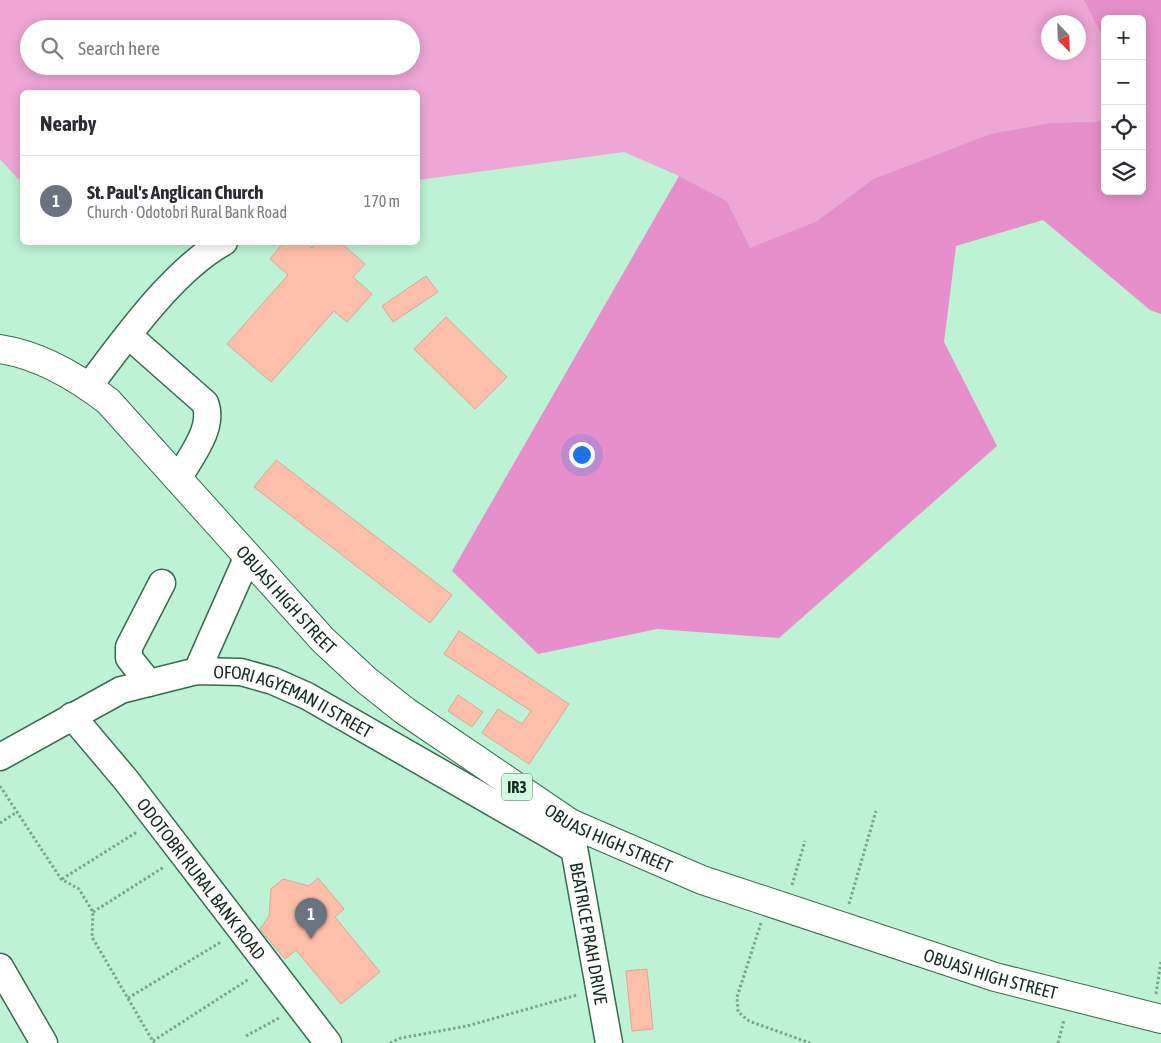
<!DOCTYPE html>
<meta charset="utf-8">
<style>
:root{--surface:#fff;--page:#f2f2f3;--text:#2b2b33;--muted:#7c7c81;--line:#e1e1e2;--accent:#aa348b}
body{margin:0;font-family:"Asap Condensed",sans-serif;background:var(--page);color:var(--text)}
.controls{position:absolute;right:15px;top:15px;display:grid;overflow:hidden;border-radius:8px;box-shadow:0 2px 12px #0003}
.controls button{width:45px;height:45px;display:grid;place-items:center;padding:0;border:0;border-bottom:1px solid var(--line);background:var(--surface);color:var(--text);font:25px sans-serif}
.compass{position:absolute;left:1041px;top:15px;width:45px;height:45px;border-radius:50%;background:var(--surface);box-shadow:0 2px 12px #0003;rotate:157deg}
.you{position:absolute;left:581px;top:454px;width:18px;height:18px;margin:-12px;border:4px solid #fff;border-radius:50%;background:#1a73e8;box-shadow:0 0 0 8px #1a73e833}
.badge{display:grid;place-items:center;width:32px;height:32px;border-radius:50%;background:var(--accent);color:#fff;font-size:16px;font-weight:700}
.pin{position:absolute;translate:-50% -41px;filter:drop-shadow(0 1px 2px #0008)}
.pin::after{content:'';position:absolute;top:26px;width:18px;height:15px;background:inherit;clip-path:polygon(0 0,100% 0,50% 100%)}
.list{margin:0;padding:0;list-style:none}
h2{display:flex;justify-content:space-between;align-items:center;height:65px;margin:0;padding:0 20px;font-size:21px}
h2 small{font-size:16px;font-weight:400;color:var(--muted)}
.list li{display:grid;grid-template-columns:32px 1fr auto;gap:15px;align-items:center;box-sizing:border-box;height:90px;padding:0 20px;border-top:1px solid var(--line)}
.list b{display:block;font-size:19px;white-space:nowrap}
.list p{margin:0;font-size:16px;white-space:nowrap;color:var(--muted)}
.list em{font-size:16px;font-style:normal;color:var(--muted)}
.icon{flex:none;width:28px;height:28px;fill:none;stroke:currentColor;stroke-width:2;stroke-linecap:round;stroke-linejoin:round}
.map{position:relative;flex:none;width:1161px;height:1043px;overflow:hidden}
.search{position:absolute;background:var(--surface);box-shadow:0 2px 12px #0003;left:20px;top:20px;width:400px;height:55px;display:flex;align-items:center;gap:12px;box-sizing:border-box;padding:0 18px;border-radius:28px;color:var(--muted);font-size:19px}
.panel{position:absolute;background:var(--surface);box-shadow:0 2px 12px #0003;left:20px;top:90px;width:400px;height:155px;border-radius:8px}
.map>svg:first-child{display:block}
</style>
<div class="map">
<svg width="1161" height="1043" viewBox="0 0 1161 1043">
<rect width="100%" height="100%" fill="#bdf2d4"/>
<path fill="#eda6d5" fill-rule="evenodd" d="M0 0H1084L1105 43V121L1049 123 990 134 873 179 817 221 750 249 727 201 679 176 624 152 418 180V92H22V180L18 179 0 159ZM1048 22H1078V52H1048ZM29 29H411V66H29Z"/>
<path fill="#e68fca" d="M1084 0H1161V314L1150 310 1043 220 956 246 944 342 997 446 779 638 657 629 538 654 452 571 679 176 727 201 750 248 817 221 873 179 990 134 1049 123 1105 121V191H1142V19H1105V43Z"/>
<g fill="#fdbfaa" stroke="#dca694">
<path d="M284 242H306L312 248 316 242H340L365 264 353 277 372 294 347 322 334 311 271 382 227 344 288 275 270 259Z"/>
<path d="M426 276 438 292 393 322 382 306Z"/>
<path d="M446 317 507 377 475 409 414 349Z"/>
<path d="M276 460 452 595 430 623 254 487Z"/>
<path d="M459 631 569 704 529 764 482 733 498 709 522 724 531 711 444 654Z"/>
<path d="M458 695 483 712 472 727 448 711Z"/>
<path d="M318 878 344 909 335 917 380 972 341 1004 296 950 285 959 260 929 269 916 271 889 283 879 309 886Z"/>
<path d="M647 969 653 1029 632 1031 626 971Z"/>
</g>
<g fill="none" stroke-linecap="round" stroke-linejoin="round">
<defs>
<g id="minor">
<path d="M128 335 205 403C215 428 190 457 178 479"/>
<path d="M89 386C124 340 173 270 224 242"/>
<path d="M197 671 248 556"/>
<path d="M149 683 129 658V647L162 583"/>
<path id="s1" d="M72 716 126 780 328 1043"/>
<path id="s2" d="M0 757 121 690 197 671 241 672 273 681 307 696 572 848"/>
<path id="s3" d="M571 831 609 1043"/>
<path d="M0 967 44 1043"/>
</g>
<g id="major">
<path id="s4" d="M0 349C40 355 77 377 108 401L323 640 366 680 405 711 570 823 702 880 995 977 1161 1019"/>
</g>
</defs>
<use href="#minor" stroke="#396a51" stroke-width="29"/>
<use href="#major" stroke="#396a51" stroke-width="30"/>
<g stroke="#7ca58e" stroke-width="3" stroke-dasharray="2.5 2.5" stroke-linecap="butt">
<path d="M0 786 61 879 79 889 93 912 92 937 154 1043"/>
<path d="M0 823 17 812"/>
<path d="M62 879 137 832"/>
<path d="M792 885 805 841"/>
<path d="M849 904 876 811"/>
<path d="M93 912 164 867"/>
<path d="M761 923 737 997 738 1012 749 1021 810 1043"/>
<path d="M1156 994 1161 961"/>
<path d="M128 998 221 942"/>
<path d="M246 1036 279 1018"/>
<path d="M153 1041 249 979"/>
<path d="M390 1043 401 1038 467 1026 577 995"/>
<path d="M1058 1043 1064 1020"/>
</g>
<use href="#minor" stroke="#fff" stroke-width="26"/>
<use href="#major" stroke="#fff" stroke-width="28"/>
</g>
<g text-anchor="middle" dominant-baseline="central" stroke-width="5" stroke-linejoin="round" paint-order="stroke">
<rect fill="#d2fde4" stroke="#4e6a5b" stroke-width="1" x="502" y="773.5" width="30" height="27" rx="4"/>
<g font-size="16" font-weight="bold" fill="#162b20">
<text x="517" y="787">IR3</text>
</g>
<g font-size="18" fill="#162b20" stroke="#d2fde4">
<text stroke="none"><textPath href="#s4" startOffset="388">OBUASI HIGH STREET</textPath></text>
<text stroke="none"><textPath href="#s2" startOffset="319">OFORI AGYEMAN II STREET</textPath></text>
<text stroke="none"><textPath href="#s4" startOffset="792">OBUASI HIGH STREET</textPath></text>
<text stroke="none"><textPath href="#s1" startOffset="208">ODOTOBRI RURAL BANK ROAD</textPath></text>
<text stroke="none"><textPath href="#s3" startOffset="104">BEATRICE PRAH DRIVE</textPath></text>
<text stroke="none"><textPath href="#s4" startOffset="1198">OBUASI HIGH STREET</textPath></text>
</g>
</g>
</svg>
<div class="controls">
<button>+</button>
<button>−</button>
<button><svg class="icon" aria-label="locate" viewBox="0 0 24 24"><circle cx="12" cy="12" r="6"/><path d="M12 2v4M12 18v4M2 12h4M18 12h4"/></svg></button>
<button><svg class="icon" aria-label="layers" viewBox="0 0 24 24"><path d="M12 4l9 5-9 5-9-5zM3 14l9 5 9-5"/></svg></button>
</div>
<svg class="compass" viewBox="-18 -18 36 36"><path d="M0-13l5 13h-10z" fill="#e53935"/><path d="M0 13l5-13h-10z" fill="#7c7c81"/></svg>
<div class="you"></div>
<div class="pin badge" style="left:311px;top:939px;background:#6b7280">1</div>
<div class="search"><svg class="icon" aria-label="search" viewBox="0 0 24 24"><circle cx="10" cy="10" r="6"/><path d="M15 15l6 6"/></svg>Search here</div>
<section class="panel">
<h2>Nearby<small></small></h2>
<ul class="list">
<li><span class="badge" style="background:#6b7280">1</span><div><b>St. Paul's Anglican Church</b><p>Church · Odotobri Rural Bank Road</p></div><em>170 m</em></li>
</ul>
</section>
</div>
